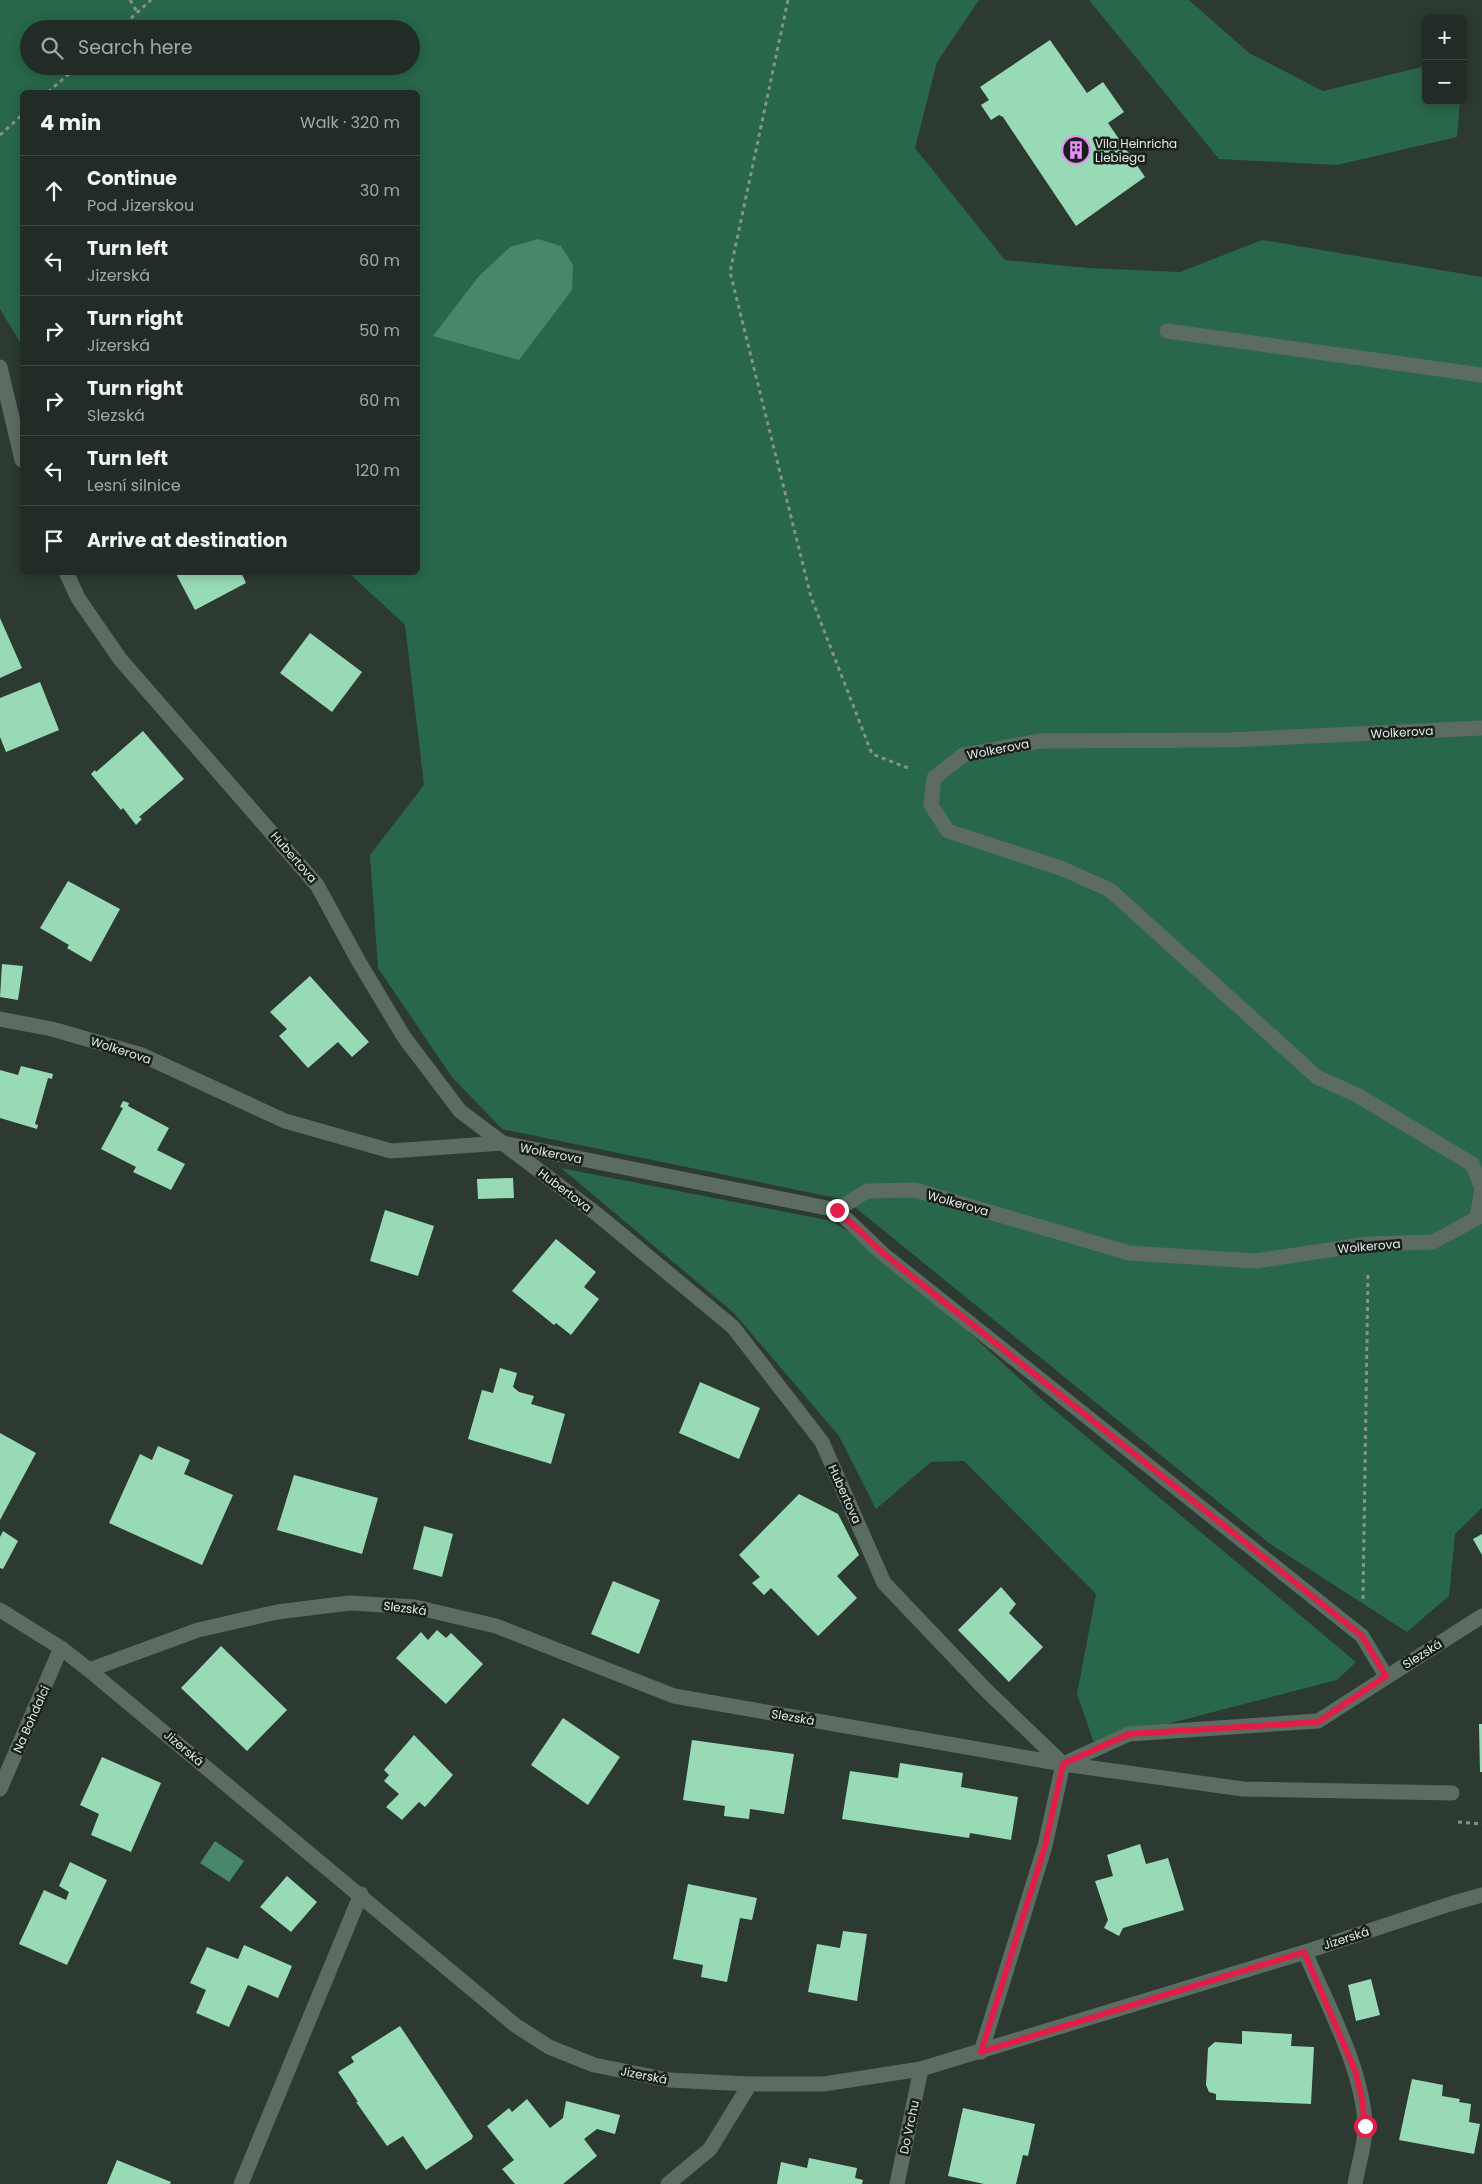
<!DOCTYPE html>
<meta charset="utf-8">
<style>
:root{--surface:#212c26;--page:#29342e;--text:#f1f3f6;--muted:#a2a7a7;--line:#3e4843}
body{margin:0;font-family:Poppins,sans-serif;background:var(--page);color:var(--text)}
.controls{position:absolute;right:15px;top:15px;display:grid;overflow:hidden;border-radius:8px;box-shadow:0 2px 12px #0003}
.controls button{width:45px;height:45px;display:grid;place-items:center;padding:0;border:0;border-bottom:1px solid var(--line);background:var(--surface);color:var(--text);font:25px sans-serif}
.stop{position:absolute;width:15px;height:15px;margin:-11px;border:4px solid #e11d48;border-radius:50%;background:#fff}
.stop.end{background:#e11d48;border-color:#fff;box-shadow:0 1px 5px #0008}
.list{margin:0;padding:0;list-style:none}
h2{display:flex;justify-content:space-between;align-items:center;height:65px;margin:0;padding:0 20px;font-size:21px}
h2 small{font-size:16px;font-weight:400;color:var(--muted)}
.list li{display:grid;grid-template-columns:32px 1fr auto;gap:15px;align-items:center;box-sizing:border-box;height:70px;padding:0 20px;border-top:1px solid var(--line)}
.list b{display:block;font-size:19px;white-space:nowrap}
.list p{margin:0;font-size:16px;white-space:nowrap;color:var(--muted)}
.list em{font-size:16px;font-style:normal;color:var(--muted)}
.icon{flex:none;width:28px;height:28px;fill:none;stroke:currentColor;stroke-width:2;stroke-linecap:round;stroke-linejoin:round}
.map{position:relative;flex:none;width:1482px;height:2184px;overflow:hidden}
.search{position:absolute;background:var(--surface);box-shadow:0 2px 12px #0003;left:20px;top:20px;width:400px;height:55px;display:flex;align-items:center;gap:12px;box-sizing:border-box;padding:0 18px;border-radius:28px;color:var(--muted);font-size:19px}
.panel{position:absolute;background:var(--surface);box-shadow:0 2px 12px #0003;left:20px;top:90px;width:400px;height:485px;border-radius:8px}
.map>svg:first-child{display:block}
</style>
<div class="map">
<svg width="1482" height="2184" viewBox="0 0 1482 2184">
<rect width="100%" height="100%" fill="#2c3a32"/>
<g fill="#286749" fill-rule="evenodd">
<path d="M0 0H979L937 62 915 148 1005 260 1088 268 1180 272 1262 240 1482 277V1508L1455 1534 1449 1596 1407 1632 1269 1543 846 1200 502 1129 452 1077 378 968 370 855 424 785 405 625 349 573 418 572V92H22V340L20 342 0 309ZM29 29H411V66H29Z"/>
<path d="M1089 0H1189L1249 53 1323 91 1426 66V101H1460L1457 137 1337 165 1219 159Z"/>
<path d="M561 1168 832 1221 883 1254 1045 1402 1356 1662 1337 1680 1094 1743 1077 1694 1096 1594 964 1461 931 1462 876 1509 839 1436 734 1313Z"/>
</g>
<g fill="#488868">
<path d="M538 239 561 246 573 265 572 290 519 360 433 336 479 276 510 247Z"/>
<path d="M215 1841 244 1861 229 1882 200 1863Z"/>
</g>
<g fill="#98dab6">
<path d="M1050 40 1087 93 1103 82 1124 112 1108 123 1145 177 1076 226 1003 117 999 115 991 120 981 105 989 100 980 87Z"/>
<path d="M175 572H241L246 583 195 610Z"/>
<path d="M0 618 22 668 0 678Z"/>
<path d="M310 633 362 672 332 712 280 673Z"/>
<path d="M40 682 59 730 6 752 0 737V698Z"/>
<path d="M143 731 184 779 139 817 142 819 136 825 123 808 121 810 91 774 95 770 96 772Z"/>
<path d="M68 881 120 909 91 962 67 948 69 945 40 928Z"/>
<path d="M2 964 23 966 18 1000 0 997Z"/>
<path d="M310 976 369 1042 352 1057 338 1042 308 1068 279 1036 287 1029 270 1012Z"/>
<path d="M21 1066 53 1074 52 1079 48 1078 35 1124 38 1125 37 1129 0 1118V1070L18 1075Z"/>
<path d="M123 1101 129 1103 128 1106 169 1128 157 1150 185 1164 171 1190 133 1172 136 1167 101 1149 123 1108 120 1107Z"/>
<path d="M513 1178 514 1198 478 1199 477 1179Z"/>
<path d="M385 1210 434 1226 418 1276 370 1261Z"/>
<path d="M556 1239 596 1272 584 1287 599 1299 571 1335 556 1323 554 1325 512 1291Z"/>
<path d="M500 1368 517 1373 513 1387 519 1392 534 1396 531 1404 565 1414 551 1464 468 1439 482 1390 493 1393Z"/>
<path d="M700 1382 760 1408 739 1459 679 1433Z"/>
<path d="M0 1433 36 1453 0 1520Z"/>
<path d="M158 1446 190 1460 184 1474 233 1495 202 1565 109 1523 140 1454 152 1460Z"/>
<path d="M294 1475 378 1498 362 1554 277 1530Z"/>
<path d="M799 1494 838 1514 859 1555 837 1576 857 1598 818 1636 771 1588 764 1595 752 1583 760 1577 739 1555Z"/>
<path d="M424 1526 453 1534 442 1577 413 1569Z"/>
<path d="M3 1531 18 1541 3 1569 0 1568V1537Z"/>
<path d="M1482 1534V1555L1473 1539Z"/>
<path d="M613 1581 660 1600 639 1654 591 1634Z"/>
<path d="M1001 1587 1016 1604 1009 1613 1043 1647 1009 1682 958 1630Z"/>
<path d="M437 1630 446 1638 451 1633 483 1664 446 1704 396 1658 421 1632 428 1640Z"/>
<path d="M221 1646 287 1710 247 1751 181 1688Z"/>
<path d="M563 1718 620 1757 588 1805 531 1765Z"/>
<path d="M1479 1724H1482V1772H1480Z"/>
<path d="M414 1735 453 1775 425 1807 419 1802 402 1820 386 1807 399 1794 384 1781 389 1775 384 1770Z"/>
<path d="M692 1740 794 1754 784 1814 750 1809 749 1819 724 1816 725 1806 683 1800Z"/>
<path d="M102 1757 161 1783 131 1852 91 1835 99 1814 80 1805Z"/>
<path d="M900 1763 963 1773 961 1787 1018 1797 1011 1840 970 1833 969 1838 842 1819 850 1771 898 1778Z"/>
<path d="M1140 1844 1146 1864 1168 1858 1184 1910 1123 1928 1119 1936 1104 1928 1108 1920 1095 1881 1113 1876 1107 1855Z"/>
<path d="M70 1862 107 1880 67 1965 19 1944 44 1890 66 1900 69 1892 59 1886Z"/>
<path d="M287 1876 317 1902 291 1932 260 1907Z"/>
<path d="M688 1884 757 1898 752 1920 740 1918 727 1982 701 1977 703 1965 673 1959Z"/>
<path d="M843 1931 867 1934 857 2001 808 1992 817 1944 840 1948Z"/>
<path d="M244 1945 292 1966 278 1998 248 1985 229 2027 196 2013 206 1990 190 1983 207 1947 238 1959Z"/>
<path d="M1371 1979 1380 2015 1356 2021 1348 1985Z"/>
<path d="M400 2026 473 2136 472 2139 426 2170 403 2136 387 2146 356 2102H358L338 2072 354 2062 351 2057Z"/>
<path d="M1242 2031 1292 2034 1291 2046 1314 2047 1311 2104 1216 2100V2094L1209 2092 1206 2085 1208 2048 1215 2042 1242 2044Z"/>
<path d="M1412 2079 1443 2085 1442 2096 1460 2099 1459 2102 1471 2104 1469 2122 1480 2124 1474 2154 1399 2140Z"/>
<path d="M527 2099 550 2128 563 2118 566 2101 620 2115 615 2134 597 2129 584 2139 597 2156 563 2184H515L502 2169 514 2160 487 2126 509 2108 512 2112Z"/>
<path d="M963 2108 1035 2124 1028 2156 1023 2155 1016 2184H984L948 2176Z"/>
<path d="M809 2158 857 2168 855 2178 863 2180 862 2184H777L781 2162 807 2168Z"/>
<path d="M117 2160 171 2182 170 2184H107Z"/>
</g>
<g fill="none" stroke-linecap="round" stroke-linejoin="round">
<g stroke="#87928b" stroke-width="3" stroke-dasharray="4 4" stroke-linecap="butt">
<path d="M130 0 137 12"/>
<path d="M788 0 730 272 811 597 872 754 908 768"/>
<path d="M119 29 151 0"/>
<path d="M48 92 78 66"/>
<path d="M0 135 22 115"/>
<path d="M1363 1599 1368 1272"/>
<path d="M1458 1822 1482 1824"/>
</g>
<g stroke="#5c6c63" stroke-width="15">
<path d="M1167 331 1482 375"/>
<path d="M1386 1676 1362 1636 883 1254 837 1210 867 1191 915 1190 1129 1253 1256 1261 1368 1244 1433 1242 1477 1218 1482 1188 1472 1164 1357 1095 1317 1077 1110 890 1063 869 948 831 931 805 934 778 963 755 1040 741 1230 740 1482 728"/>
<path d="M1063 1764 1243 1789 1452 1793"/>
</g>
<g stroke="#5c6c63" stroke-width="15">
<path d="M0 367 22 460"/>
<path d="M66 572 78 598 120 659 317 885 359 962 404 1037 460 1111 598 1215 733 1327 822 1442 884 1583 985 1689 1063 1764 1045 1846 981 2052"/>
<path d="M0 1019 52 1029 142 1055 285 1121 391 1151 502 1143 837 1210"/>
<path d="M89 1670 198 1630 277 1612 350 1603 415 1607 496 1626 674 1696 1063 1764 1129 1734 1318 1721 1482 1616"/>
<path d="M0 1789 61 1648"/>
<path d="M1305 1952C1327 2005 1362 2067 1365 2124 1366 2143 1358 2165 1355 2184"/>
<path d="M241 2184 361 1894"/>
<path d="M668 2184 710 2149 750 2084"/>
<path d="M897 2184 921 2069"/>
</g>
<path stroke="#5c6c63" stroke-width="15" d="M0 1610 61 1648 89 1670 515 2025 549 2047 594 2065 669 2080 750 2084H824L921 2069 1305 1952 1450 1904 1482 1895"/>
</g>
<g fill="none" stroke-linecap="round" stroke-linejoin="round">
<path stroke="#e11d48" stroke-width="6" d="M837 1210 884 1254 1362 1636 1386 1676 1318 1722 1129 1734 1063 1764 1045 1846 981 2052 1304 1952 1356 2073 1362 2100 1365 2126"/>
</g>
<defs>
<symbol id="building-ring" viewBox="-11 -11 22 22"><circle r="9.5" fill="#191f1b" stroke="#ec8cfb" stroke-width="1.5"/><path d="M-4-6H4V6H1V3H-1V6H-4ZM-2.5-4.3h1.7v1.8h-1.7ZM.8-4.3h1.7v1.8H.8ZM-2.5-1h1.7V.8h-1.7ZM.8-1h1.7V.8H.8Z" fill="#ec8cfb"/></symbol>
</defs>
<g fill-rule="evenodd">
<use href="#building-ring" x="1060" y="134" width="32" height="32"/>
</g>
<g text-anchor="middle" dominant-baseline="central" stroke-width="5" stroke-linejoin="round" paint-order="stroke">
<g font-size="12" fill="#e3ebe6" stroke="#191f1b" text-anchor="start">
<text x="1095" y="143">Vila Heinricha<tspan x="1095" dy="14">Liebiega</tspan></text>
</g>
<g font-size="12" fill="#e3ebe6" stroke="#191f1b">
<text transform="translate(1402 732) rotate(-3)">Wolkerova</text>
<text transform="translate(998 749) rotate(-11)">Wolkerova</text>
<text transform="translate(294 857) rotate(49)">Hubertova</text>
<text transform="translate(121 1050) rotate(18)">Wolkerova</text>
<text transform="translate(551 1153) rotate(11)">Wolkerova</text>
<text transform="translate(565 1190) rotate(37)">Hubertova</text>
<text transform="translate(958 1203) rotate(16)">Wolkerova</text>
<text transform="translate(1369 1246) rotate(-5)">Wolkerova</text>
<text transform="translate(845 1494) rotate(66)">Hubertova</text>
<text transform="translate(405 1608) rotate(7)">Slezská</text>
<text transform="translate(1422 1654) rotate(-32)">Slezská</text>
<text transform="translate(793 1717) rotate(10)">Slezská</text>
<text transform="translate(31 1719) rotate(-66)">Na Bohdalci</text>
<text transform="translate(184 1748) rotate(40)">Jizerská</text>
<text transform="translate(1346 1938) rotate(-18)">Jizerská</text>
<text transform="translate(644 2075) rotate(11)">Jizerská</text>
<text transform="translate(909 2127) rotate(-78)">Do Vrchu</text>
</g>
</g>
</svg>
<div class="controls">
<button>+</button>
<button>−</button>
</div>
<div class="stop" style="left:1365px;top:2126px"></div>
<div class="stop end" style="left:837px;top:1210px"></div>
<div class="search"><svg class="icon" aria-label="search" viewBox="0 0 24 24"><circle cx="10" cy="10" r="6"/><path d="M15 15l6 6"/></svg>Search here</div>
<section class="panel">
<h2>4 min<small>Walk · 320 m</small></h2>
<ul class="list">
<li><svg class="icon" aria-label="ahead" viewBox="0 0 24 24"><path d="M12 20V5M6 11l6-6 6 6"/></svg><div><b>Continue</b><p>Pod Jizerskou</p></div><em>30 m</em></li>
<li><svg class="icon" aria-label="left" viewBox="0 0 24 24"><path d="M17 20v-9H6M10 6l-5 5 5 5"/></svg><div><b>Turn left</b><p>Jizerská</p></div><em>60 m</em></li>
<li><svg class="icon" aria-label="right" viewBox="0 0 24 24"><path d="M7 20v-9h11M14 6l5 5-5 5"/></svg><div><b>Turn right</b><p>Jizerská</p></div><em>50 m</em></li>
<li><svg class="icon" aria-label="right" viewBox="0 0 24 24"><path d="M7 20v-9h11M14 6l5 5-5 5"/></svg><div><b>Turn right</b><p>Slezská</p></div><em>60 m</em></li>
<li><svg class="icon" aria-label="left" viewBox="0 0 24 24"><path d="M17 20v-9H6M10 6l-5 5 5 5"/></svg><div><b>Turn left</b><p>Lesní silnice</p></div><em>120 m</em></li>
<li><svg class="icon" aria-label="arrive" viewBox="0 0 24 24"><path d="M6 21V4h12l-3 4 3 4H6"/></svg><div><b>Arrive at destination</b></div></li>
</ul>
</section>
</div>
